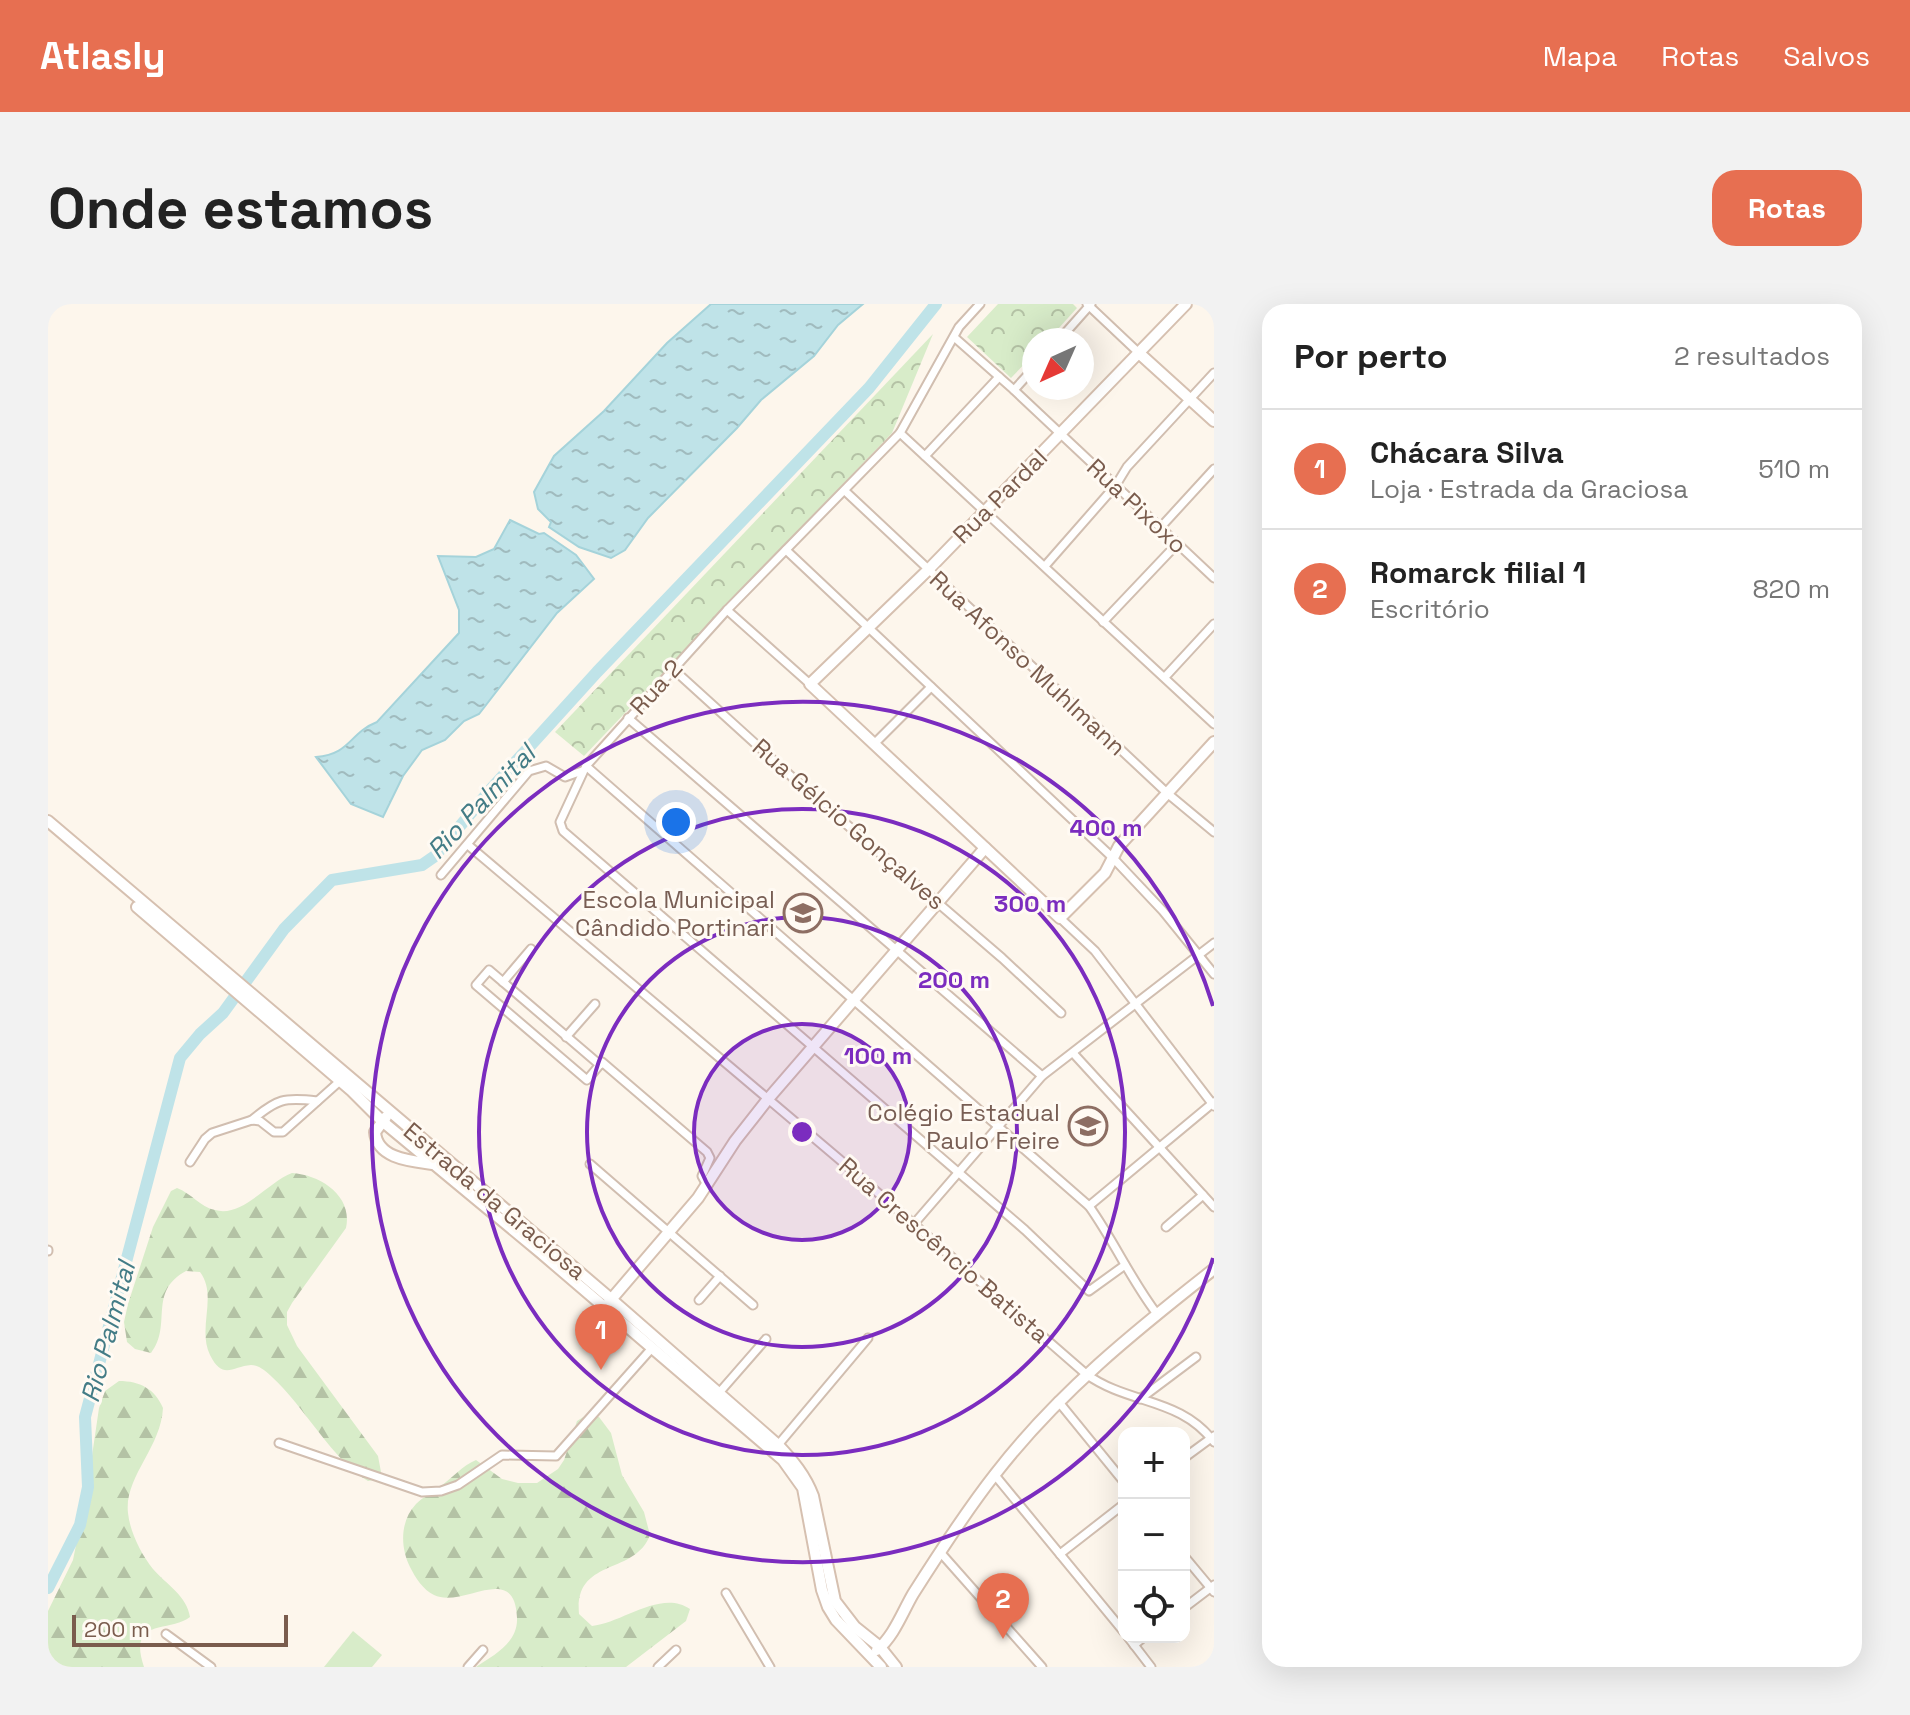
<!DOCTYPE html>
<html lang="pt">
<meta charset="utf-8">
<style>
:root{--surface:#fff;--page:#f2f2f2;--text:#222;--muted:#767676;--line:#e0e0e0;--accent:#e76f51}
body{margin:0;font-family:"Space Grotesk",sans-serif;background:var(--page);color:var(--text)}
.controls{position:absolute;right:24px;bottom:24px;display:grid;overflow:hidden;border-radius:16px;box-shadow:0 8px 32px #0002}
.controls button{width:72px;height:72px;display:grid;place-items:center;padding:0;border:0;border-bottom:2px solid var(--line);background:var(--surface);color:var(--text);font:40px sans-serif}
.compass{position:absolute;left:974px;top:24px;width:72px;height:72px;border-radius:50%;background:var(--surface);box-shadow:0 8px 32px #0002;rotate:225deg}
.scale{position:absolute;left:24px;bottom:20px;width:216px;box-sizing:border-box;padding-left:8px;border:4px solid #7a5c4d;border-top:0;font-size:22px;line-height:28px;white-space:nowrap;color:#7a5c4d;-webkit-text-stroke:6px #fffaf3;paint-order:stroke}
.you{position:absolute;left:628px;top:518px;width:28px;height:28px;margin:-20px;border:6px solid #fff;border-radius:50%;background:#1a73e8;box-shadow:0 0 0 12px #1a73e833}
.badge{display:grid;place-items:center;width:52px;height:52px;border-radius:50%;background:var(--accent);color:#fff;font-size:26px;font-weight:700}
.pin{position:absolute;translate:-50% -66px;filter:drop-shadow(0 2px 4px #0008)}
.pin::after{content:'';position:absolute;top:42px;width:28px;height:24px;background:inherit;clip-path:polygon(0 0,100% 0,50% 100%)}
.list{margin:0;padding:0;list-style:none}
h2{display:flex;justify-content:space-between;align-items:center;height:104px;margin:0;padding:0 32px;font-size:34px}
h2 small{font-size:26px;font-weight:400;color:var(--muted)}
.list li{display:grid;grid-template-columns:52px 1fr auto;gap:24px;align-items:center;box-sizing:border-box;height:120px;padding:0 32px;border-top:2px solid var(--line)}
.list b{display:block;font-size:30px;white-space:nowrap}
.list p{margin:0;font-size:26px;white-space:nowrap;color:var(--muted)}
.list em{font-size:26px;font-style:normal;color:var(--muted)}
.icon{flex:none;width:44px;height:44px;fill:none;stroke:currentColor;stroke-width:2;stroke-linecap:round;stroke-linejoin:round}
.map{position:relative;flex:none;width:1166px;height:1363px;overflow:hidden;border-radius:24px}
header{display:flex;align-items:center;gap:48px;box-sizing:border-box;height:112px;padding:0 40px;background:var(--accent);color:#fff}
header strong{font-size:38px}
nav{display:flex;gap:44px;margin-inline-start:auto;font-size:28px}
.intro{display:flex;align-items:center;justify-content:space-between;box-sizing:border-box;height:192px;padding:0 48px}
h1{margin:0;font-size:56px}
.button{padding:20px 36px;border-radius:24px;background:var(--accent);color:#fff;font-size:28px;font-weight:700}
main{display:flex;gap:48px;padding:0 48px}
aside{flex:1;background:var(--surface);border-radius:24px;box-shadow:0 8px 32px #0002}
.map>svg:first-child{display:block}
</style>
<header>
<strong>Atlasly</strong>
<nav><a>Mapa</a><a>Rotas</a><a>Salvos</a></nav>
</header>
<div class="intro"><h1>Onde estamos</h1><a class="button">Rotas</a></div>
<main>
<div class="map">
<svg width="1166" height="1363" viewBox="0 0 1166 1363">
<defs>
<pattern id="forest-firs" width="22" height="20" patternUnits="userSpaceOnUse" patternTransform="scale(2)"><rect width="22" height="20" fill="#d8ecc9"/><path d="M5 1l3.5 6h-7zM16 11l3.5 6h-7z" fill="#b4c2a5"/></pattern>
<pattern id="park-crowns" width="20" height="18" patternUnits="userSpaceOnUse" patternTransform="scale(2)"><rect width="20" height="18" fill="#d8ecc9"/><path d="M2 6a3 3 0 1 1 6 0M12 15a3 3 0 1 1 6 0" fill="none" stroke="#b4c2a5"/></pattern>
<pattern id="water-ripples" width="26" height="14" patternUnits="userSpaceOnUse" patternTransform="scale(2)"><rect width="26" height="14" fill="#bfe3e8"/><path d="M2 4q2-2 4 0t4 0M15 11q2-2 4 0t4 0" fill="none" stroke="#a0bbbe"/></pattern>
</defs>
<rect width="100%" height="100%" fill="#fdf6ec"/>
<g fill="url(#forest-firs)">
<path d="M244 869C273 871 305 892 298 924L244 999 239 1008V1021L249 1042 330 1152 333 1168 330 1175 320 1177C286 1158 256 1102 224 1073 219 1068 211 1061 203 1061 185 1062 175 1077 162 1051 149 1024 170 992 152 968L138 967C99 988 125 1021 103 1049L87 1045 79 1038 76 1018 80 1000 105 923 123 887 129 884C143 889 152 903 167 906 194 914 220 878 244 869Z"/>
<path d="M71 1077C92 1077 107 1085 115 1104 113 1144 76 1173 80 1209 82 1228 93 1250 105 1265 118 1280 139 1292 142 1313 122 1329 79 1313 96 1363H0V1307L25 1256 39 1186 51 1104 57 1087Z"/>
<path d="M540 1110 551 1113 563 1129 574 1171 596 1208 602 1231C587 1272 526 1253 531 1310L544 1322C574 1319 613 1285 642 1305L638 1317 578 1363H428C446 1351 470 1339 469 1314 467 1256 415 1305 386 1291 375 1286 367 1273 362 1263 352 1243 352 1217 368 1200 375 1193 385 1188 393 1182 405 1173 414 1162 428 1156L454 1175 470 1179H489L510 1165 516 1156 529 1117Z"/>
</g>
<g fill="url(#park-crowns)">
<path d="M950 0H1025L1029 4 1000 36H986V50L963 74 919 33Z"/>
<path d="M885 30 844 129 536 452 507 428Z"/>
</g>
<path fill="#d8ecc9" d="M305 1327 334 1351 324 1363H276Z"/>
<g fill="url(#water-ripples)" stroke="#a5d3da" stroke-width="2">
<path d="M663 0H815L790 21 766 52 713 96 689 124 600 214 577 246 563 254 531 243 501 223 503 218 490 205 486 188 506 152 556 107 619 39Z"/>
<path d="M462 216 491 230 496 229 528 251 546 275 509 309 431 410 416 417 397 436 374 446 355 472 335 513 303 500 268 453C303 450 301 429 329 418L411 329V306L390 252 428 253 446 245Z"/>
</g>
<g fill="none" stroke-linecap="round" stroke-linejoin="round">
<path stroke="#bfe3e8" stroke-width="12" d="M0 1284 32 1221 40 1183 37 1113 132 754 152 730 175 709 236 625 284 576 374 561 387 552 443 485 549 368 821 84 888 0"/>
<defs>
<g id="street">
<path d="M932 0 911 23 852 129 679 306 538 462 512 518 515 527 977 926 1041 987 1077 961"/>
<path d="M1039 0 1092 50"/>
<path d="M906 33 966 86 1166 274"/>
<path d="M1011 36 1043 0"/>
<path d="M966 86 986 64"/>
<path d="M852 129 1166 420"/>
<path d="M877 152 951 73"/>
<path d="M797 187 1119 489 1166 528"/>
<path d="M1112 224 1166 165"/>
<path d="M738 246 1065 554 1115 607 1166 670"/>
<path d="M997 262 1068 181 1079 163 1166 69"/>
<path d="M679 306 762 380"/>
<path d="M1055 318 1129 240"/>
<path d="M624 364 755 483 954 654 1013 709"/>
<path d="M1117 373 1166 320"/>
<path d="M580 414 994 772"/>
<path d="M826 440 883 383"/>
<path d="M538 462 1041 902C1066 937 1083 976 1109 1010"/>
<path d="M420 541 791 855 1038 1070C1081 1101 1132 1093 1166 1138"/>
<path d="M393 571 481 467 498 462 517 473 534 467"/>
<path d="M1012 614 1047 647 1166 802"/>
<path d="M455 678 483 645"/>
<path d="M518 733 547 700"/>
<path d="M1025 749 1166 903"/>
<path d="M552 761 441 666 428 681 539 776 554 758 659 848 662 854 654 872 659 881"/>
<path d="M204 816C229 795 236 793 269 797"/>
<path d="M142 858 157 835 164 829 204 816 212 817 226 828H235L292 777"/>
<path d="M542 860 705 1001"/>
<path d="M1041 902 1166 798"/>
<path d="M865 921 994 772 1166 639"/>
<path d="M1118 923 1155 891"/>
<path d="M0 947V946"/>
<path d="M651 996 672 972"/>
<path d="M670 1090 718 1035"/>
<path d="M1092 1095 1148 1053"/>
<path d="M1010 1097 1076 1178"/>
<path d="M231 1139 374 1188 393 1187 410 1181 454 1151 508 1152 604 1044"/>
<path d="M730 1141 820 1034"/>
<path d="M1136 1154 1166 1132"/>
<path d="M946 1170 1076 1328"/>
<path d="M892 1248 994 1363"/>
<path d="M1012 1250 1076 1200"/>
<path d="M1136 1252 1166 1288"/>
<path d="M678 1289 722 1363"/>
<path d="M1136 1304 1166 1281"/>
<path d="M118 1330 163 1363"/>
<path d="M1080 1333 1103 1363"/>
<path d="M1086 1341 1096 1333"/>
<path d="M420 1363 435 1346"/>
<path d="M610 1363 628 1346"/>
</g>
<g id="secondary">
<path d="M1138 0 880 266 762 380 1012 614 1057 569 1071 542 1166 438"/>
<path d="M1092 50 1166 117"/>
<path d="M0 517 563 995 730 1141C745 1157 757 1171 765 1192L787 1297 807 1323 832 1343 848 1363"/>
<path d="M89 603 304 787 334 817 492 948 735 1156 755 1184 774 1286 780 1303 788 1316 833 1363"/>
<path d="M338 813 327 828C329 855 364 857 385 860"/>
<path d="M561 998 650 894 687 837 720 795 937 544"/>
<path d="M829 1346C846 1332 854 1309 865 1290 891 1249 918 1207 948 1169 1010 1089 1087 1027 1166 965"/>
</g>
</defs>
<use href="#street" stroke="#d1beb0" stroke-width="11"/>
<use href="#secondary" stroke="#d6c0b0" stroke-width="14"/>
<use href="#street" stroke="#fff" stroke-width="7"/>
<use href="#secondary" stroke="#fff" stroke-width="10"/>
</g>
<circle cx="754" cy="828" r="108" fill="#7b2cbf" fill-opacity=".12"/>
<g fill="none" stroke="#7b2cbf" stroke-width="4">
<circle cx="754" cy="828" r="108"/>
<circle cx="754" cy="828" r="215"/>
<circle cx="754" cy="828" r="323"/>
<path d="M1165 954A430 430 0 1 1 1165 702"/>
</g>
<defs>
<symbol id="school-ring" viewBox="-11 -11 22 22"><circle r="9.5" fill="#fffaf3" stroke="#8d6e63" stroke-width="1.5"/><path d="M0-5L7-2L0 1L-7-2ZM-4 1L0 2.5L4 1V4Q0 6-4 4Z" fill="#8d6e63"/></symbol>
</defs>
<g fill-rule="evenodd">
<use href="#school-ring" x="733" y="587" width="44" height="44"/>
<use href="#school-ring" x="1018" y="800" width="44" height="44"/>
</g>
<g text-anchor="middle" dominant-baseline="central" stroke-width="6" stroke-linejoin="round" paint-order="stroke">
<g font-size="24" fill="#7a5c4d" stroke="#fffaf3">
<text transform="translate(952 192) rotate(-45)">Rua Pardal</text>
<text transform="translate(1089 202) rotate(43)">Rua Pixoxo</text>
<text transform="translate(980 359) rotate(43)">Rua Afonso Muhlmann</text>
<text transform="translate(608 383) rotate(-48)">Rua 2</text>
<text transform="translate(801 520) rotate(41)">Rua Gélcio Gonçalves</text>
<text transform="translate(447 897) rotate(40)">Estrada da Graciosa</text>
<text transform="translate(896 946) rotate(41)">Rua Crescêncio Batista</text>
</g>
<g font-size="24" fill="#785e54" stroke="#fffaf3" text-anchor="end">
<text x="727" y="595">Escola Municipal<tspan x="727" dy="28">Cândido Portinari</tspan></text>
<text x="1012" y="808">Colégio Estadual<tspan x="1012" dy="28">Paulo Freire</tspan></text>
</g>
<g font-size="26" font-style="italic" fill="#437c86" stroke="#fffaf3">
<text transform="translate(433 498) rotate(-47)">Rio Palmital</text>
<text transform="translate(60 1028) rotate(-75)">Rio Palmital</text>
</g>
</g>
<circle cx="754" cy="828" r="12" fill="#7b2cbf" stroke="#fffaf3" stroke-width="4"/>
<g font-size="24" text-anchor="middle" font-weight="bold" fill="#7b2cbf" stroke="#fffaf3" stroke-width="6" stroke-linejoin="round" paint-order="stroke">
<text x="1058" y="532">400 m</text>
<text x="982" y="608">300 m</text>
<text x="906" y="684">200 m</text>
<text x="830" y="760">100 m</text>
</g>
</svg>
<div class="controls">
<button>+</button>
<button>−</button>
<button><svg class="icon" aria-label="locate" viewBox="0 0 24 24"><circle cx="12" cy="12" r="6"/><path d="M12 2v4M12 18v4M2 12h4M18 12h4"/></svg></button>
</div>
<svg class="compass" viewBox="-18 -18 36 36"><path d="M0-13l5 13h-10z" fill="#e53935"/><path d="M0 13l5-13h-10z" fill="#767676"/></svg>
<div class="scale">200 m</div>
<div class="you"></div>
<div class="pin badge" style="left:553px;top:1066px">1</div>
<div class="pin badge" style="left:955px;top:1335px">2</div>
</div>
<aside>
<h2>Por perto<small>2 resultados</small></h2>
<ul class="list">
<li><span class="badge">1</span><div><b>Chácara Silva</b><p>Loja · Estrada da Graciosa</p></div><em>510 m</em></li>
<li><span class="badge">2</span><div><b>Romarck filial 1</b><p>Escritório</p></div><em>820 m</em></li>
</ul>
</aside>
</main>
